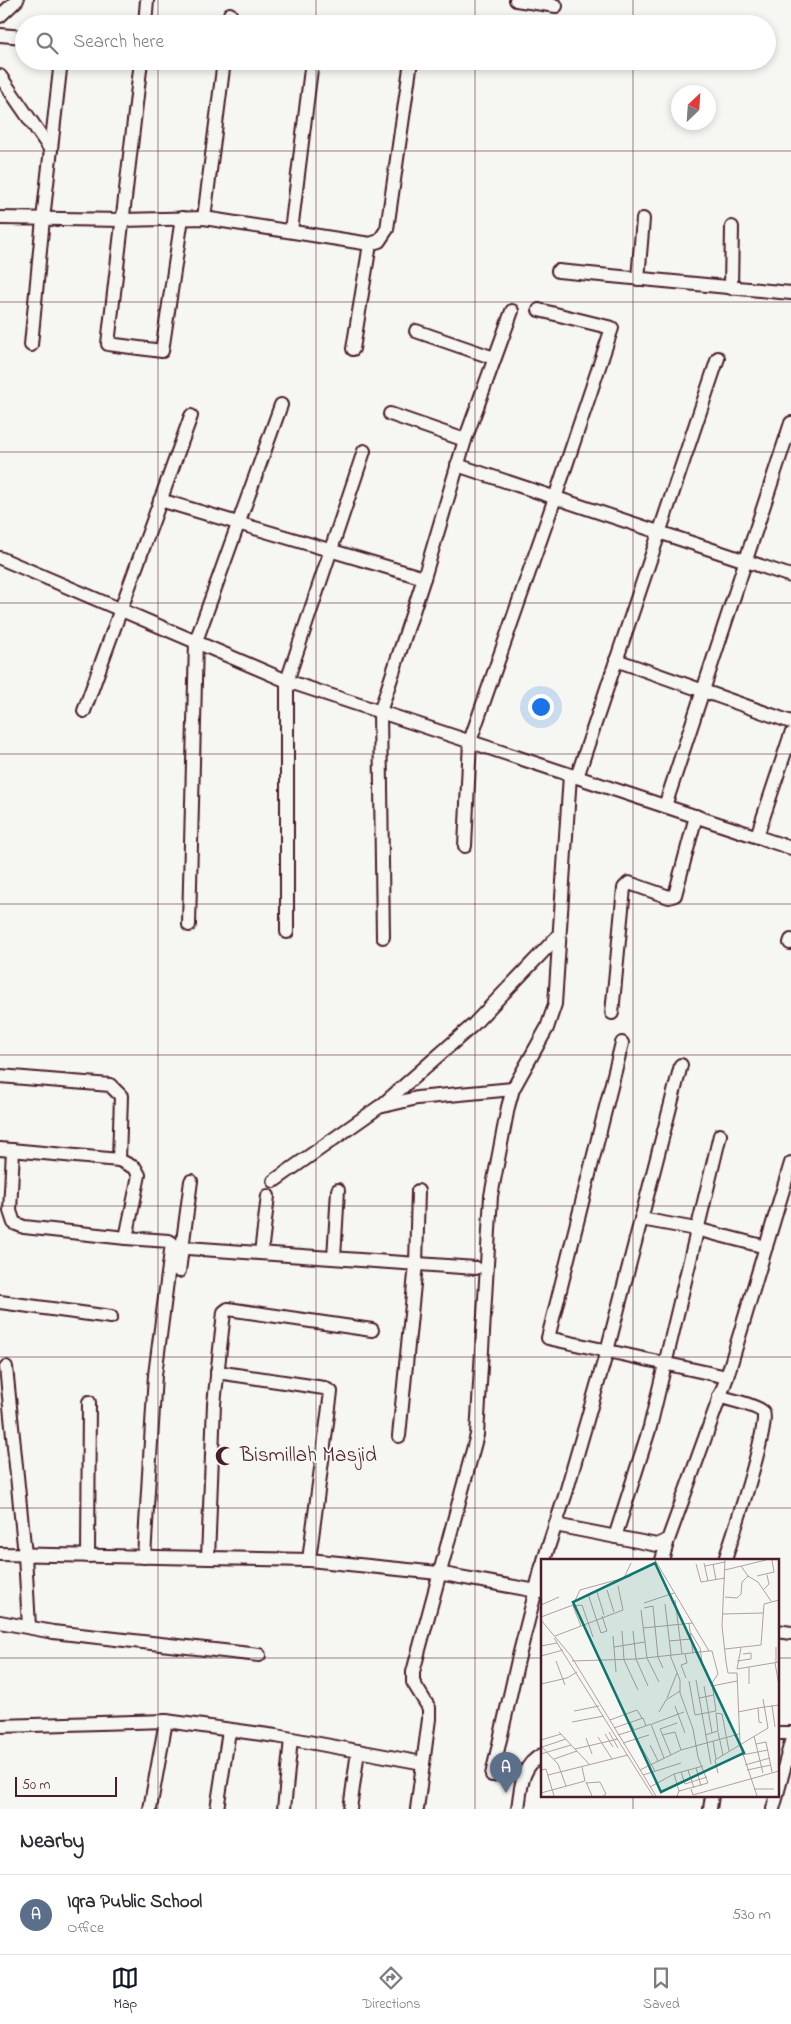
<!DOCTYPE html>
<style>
:root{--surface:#fff;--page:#f2f2f3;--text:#2b2b33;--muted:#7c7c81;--line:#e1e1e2;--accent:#111827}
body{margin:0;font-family:"Indie Flower",sans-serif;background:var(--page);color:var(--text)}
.compass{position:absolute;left:671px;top:85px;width:45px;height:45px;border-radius:50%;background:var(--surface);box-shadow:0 2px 8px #0003;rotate:25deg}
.scale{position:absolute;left:15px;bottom:12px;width:102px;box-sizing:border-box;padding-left:5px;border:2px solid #4a1f2b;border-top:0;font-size:14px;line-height:18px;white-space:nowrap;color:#4a1f2b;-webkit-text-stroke:4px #f6f6f2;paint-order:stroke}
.you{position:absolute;left:540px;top:706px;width:18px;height:18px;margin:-12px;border:4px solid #fff;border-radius:50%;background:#1a73e8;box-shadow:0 0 0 8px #1a73e833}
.badge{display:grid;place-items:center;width:32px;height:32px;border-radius:50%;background:var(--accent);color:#fff;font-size:16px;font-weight:700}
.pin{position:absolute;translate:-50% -41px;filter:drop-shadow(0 1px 2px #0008)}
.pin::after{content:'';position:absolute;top:26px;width:18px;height:15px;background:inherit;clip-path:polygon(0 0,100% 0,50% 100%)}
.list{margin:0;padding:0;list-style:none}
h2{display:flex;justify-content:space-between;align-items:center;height:65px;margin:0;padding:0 20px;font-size:21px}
h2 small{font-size:16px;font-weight:400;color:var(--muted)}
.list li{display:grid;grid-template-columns:32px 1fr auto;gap:15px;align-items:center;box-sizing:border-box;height:80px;padding:0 20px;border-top:1px solid var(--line)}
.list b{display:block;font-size:19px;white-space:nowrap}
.list p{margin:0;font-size:16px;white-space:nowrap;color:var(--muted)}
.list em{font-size:16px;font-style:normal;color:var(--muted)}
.icon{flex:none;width:28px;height:28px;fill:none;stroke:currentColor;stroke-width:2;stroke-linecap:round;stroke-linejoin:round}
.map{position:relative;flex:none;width:791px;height:1809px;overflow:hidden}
.search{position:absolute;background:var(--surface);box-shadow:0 2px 8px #0003;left:15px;right:15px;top:15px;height:55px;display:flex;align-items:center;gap:12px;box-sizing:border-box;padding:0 18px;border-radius:28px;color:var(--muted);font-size:19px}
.sheet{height:145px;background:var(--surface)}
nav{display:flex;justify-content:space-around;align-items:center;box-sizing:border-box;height:70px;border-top:1px solid var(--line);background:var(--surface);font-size:14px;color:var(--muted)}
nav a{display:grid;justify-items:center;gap:2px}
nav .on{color:var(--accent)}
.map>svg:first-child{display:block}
</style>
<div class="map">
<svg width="791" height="1809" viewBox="0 0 791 1809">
<rect width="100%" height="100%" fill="#f6f6f2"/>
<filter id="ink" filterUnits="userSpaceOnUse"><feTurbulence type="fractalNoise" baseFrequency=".02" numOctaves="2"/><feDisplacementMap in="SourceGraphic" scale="10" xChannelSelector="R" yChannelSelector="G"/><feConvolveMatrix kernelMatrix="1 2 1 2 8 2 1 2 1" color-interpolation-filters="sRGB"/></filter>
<g filter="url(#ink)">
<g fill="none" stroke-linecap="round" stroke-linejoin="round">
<defs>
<g id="street">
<path d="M516 0 556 6"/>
<path d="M0 16 17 0"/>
<path d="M145 24 147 0"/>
<path d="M229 24 230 14"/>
<path d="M0 35 24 37"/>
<path d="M141 61 108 344 162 351 182 218"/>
<path d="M0 76 51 150"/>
<path d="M0 218 123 220 204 218 370 244 379 241 387 229 411 61"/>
<path d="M204 218 224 61"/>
<path d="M291 231 312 61"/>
<path d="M558 271 791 293"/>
<path d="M638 279 643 219"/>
<path d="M731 288 732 227"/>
<path d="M416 331 494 358"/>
<path d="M31 345 43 219 61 61"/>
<path d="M353 349 370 244"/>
<path d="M390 414 465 440"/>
<path d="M457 465 791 576"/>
<path d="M160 500 424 578"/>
<path d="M0 558 287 681 791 848"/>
<path d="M616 660 791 722"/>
<path d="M84 711 191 416"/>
<path d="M577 777 718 358"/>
<path d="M665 806 791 423"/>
<path d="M757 836 791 734"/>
<path d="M465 846 470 741 555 498 612 328 539 310"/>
<path d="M189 925 196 641 281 405"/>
<path d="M287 932V681L364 451"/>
<path d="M383 937 380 712 424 578 465 440 512 311"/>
<path d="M790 943 791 940"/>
<path d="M612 1013 624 888 629 883 669 897 675 895 696 816"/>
<path d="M622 1043 548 1338 727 1377 791 1163"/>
<path d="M0 1076 110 1085 121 1096 119 1160"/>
<path d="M381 1106 473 1025 558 936"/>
<path d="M0 1149 119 1160 135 1168 139 1175 126 1238"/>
<path d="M13 1150 10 1211 14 1223 24 1227 126 1238 169 1241 172 1243 155 1375 144 1557"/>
<path d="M274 1181 379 1107 417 1098 513 1089"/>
<path d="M641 1219 696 1229 766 1247"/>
<path d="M173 1247 476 1268"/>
<path d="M261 1253 268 1196"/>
<path d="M334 1258 338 1190"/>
<path d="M179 1271 191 1181"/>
<path d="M0 1302 111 1317"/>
<path d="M6 1367 25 1555 29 1627"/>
<path d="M217 1372 324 1388 331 1392 309 1560"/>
<path d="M719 1396C729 1400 756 1405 763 1412 771 1422 731 1541 725 1560"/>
<path d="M399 1436 416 1264 418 1191"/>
<path d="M555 1525 657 1545 668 1540 727 1377"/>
<path d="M615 1537 650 1427 720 1135"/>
<path d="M0 1554 309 1560 438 1573 542 1592"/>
<path d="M88 1556 89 1402"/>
<path d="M208 1558 214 1404 224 1312 228 1309 372 1330"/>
<path d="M544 1560 565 1496 607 1351 681 1065"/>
<path d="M662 1560 668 1540"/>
<path d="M0 1622 53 1632 259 1655"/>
<path d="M777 1631 791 1633"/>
<path d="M0 1726 166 1721 276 1736 423 1763"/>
<path d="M777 1733H791"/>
<path d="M492 1775 518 1660 542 1566"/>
<path d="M777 1794 791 1742"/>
<path d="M150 1809 166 1721"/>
<path d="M217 1809 229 1731"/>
<path d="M284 1809 291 1739"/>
<path d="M350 1809 358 1751"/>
<path d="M417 1809 429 1719V1708L413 1682V1672L477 1435 491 1196 508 1107 513 1089 547 1028 555 1004 570 775"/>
<path d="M518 1809C521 1788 521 1765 542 1755"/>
<path d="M710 1809 712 1795"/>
<path d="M773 1809 777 1795"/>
</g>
</defs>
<use href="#street" stroke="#4a1f2b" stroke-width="16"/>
<use href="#street" stroke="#f6f6f2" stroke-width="12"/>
</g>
</g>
<path fill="none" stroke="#4a1f2b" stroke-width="1" stroke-opacity="0.55" d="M158 0V24M316 0V24M475 0V24M633 0V24M158 61V1809M316 61V1809M475 61V1809M633 61V1560M0 151H791M0 302H791M0 452H791M0 603H791M0 754H791M0 904H791M0 1055H791M0 1206H791M0 1357H791M0 1508H791M0 1658H542M777 1658H791M633 1795V1809"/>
<defs>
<symbol id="mosque-bare" viewBox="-9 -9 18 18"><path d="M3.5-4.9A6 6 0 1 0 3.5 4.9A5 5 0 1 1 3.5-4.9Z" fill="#4a1f2b" stroke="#f6f6f2" stroke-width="2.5" paint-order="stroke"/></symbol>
</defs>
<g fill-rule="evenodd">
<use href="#mosque-bare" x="211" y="1442" width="28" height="28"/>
</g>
<g text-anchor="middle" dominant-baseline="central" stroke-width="4" stroke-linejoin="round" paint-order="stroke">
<g font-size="21" fill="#4a1f2b" stroke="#f6f6f2" text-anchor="start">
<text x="240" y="1456">Bismillah Masjid</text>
</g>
</g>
<g transform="translate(541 1559)">
<rect width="238" height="238" fill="#f6f6f2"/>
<path fill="none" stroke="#b1a0a2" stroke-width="1" d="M114 1 168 92H171L177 115 171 124 175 152 154 156 148 122M184 1 181 67 185 103 187 114H196L199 186 216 237M163 4 167 22M155 5 160 23 184 19M172 5 175 21M164 7 184 3M184 11 225 1M207 17 217 23 230 42M216 17 233 13 231 1M83 19 90 4M223 30 228 25 226 16M66 31 73 53M56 33 63 56M47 35 60 74 66 72 61 57M184 38 196 39 200 35 201 23 207 17 200 7M134 41 141 95M103 44 133 34M124 45 130 96M0 46 18 38M32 47 41 46 52 78M32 47 40 67M103 49 112 47 117 98 122 109M100 51 106 99 118 123M182 55 222 54M0 58 32 46 39 31 90 17M0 61 30 97 115 237M148 64 152 94M102 69 152 64M81 72 83 101 97 131M92 72 95 100 107 127M150 74 159 89 161 103M14 77 82 51 77 27M72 77 75 113M13 79 112 237M128 82 150 80M0 87 16 84M73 88 104 83M235 88V104M184 90 220 86 223 45 238 41M144 95 146 104 140 106 145 119M129 96 139 121V134L152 170 157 198 167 224 138 232 136 237M0 97 22 91M15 102 24 126M31 102 95 100 168 92M196 102 210 100V94L202 95M234 104 238 127M208 108V125M196 110 238 103M196 110 200 89M155 121 170 205M0 125 26 119 36 113M163 127 171 174M171 127 196 122M126 139 136 114M158 139 173 136M231 146 234 168M134 147 144 174M217 149 238 146M33 152 58 147M118 153 125 141 139 132M197 153 217 149 218 163 221 164M175 154 181 155 188 192M69 161 96 151 101 159M31 163 63 157M89 163 93 171 110 165 123 199M111 165 143 153M73 169 102 159 105 167M18 173 49 206M68 173 77 189M177 173 182 196M64 175 72 188M77 176 93 171M121 176 134 173 140 191M164 176 177 172 175 154M213 177 222 214M57 178 71 200M45 179 51 195M0 181 20 175M172 182 175 200M82 184 108 176M215 185 225 183 231 213M99 186 114 212M109 186 117 202M0 187 17 205 25 227M1 188 25 180M34 190 77 180M0 195 30 186M130 196 119 170 136 164M201 196 227 191M13 200 36 192M204 206 229 199M155 209 160 227M0 211 5 210 13 237M99 211 140 191 198 175M147 211 153 229M206 211 230 206M140 213 144 225 166 218M177 214 174 201 227 169 222 140M133 215 138 232M7 216 87 196M102 216 140 204M45 223 51 237M45 224 59 223 65 235 62 237M109 228 133 215 162 207M150 230 152 236 238 212M213 230H233M0 234 44 222 41 208"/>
<path fill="#0f766e" fill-opacity="0.15" stroke="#0f766e" stroke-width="2.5" d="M114 4 203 194 120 233 32 43Z"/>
<rect width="238" height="238" fill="none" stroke="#4a1f2b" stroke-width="2.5"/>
</g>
</svg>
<svg class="compass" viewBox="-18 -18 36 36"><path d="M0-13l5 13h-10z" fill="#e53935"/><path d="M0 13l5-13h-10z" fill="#7c7c81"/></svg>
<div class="scale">50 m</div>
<div class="you"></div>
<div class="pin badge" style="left:506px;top:1793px;background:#5c6f8a">A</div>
<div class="search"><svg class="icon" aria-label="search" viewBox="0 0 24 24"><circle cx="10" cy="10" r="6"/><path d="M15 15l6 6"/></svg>Search here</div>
</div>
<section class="sheet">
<h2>Nearby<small></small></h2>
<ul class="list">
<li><span class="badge" style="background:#5c6f8a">A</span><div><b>Iqra Public School</b><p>Office</p></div><em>530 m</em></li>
</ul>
</section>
<nav>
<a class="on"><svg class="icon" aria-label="map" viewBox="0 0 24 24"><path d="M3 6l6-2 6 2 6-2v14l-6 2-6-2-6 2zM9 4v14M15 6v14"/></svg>Map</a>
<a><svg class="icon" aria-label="directions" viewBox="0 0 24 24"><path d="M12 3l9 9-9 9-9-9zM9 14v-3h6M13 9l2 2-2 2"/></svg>Directions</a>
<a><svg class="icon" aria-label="saved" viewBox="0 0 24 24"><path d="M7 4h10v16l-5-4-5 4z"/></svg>Saved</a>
</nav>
